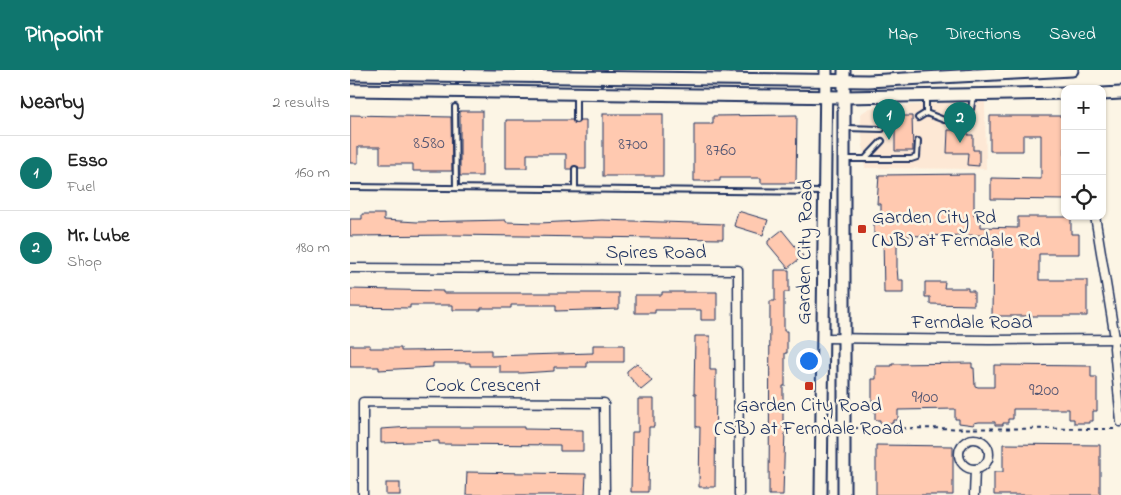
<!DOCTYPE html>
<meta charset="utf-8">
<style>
:root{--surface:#fff;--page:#f6f6f6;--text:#222;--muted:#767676;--line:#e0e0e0;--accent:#0f766e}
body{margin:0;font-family:"Indie Flower",sans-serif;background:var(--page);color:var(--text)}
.controls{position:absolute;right:15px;top:15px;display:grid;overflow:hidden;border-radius:10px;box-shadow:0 1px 4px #0004}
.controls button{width:45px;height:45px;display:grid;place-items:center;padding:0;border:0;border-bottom:1px solid var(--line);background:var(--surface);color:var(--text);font:25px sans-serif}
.you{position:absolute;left:458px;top:290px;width:18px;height:18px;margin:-12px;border:4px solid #fff;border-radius:50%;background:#1a73e8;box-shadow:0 0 0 8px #1a73e833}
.badge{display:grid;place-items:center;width:32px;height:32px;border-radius:50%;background:var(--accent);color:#fff;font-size:16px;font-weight:700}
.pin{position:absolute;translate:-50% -41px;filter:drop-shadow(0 1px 2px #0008)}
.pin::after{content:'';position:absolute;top:26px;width:18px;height:15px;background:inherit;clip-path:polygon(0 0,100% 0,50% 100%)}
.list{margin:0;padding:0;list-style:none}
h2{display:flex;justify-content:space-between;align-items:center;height:65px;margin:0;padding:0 20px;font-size:21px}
h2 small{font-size:16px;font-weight:400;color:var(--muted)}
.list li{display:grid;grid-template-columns:32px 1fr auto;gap:15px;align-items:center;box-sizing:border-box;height:75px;padding:0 20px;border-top:1px solid var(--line)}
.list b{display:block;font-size:19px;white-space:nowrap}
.list p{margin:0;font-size:16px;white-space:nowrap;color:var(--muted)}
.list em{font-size:16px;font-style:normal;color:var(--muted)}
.icon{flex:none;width:28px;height:28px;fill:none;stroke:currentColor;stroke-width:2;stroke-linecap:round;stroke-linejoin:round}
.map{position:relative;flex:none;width:771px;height:425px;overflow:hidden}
header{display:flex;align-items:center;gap:30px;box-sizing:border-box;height:70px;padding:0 25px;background:var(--accent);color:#fff}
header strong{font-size:24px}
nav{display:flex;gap:28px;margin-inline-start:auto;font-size:18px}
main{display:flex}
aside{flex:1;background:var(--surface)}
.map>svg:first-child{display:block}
</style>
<header>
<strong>Pinpoint</strong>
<nav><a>Map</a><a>Directions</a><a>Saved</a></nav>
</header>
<main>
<aside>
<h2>Nearby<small>2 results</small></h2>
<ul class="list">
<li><span class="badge">1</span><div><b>Esso</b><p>Fuel</p></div><em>160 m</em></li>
<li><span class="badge">2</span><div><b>Mr. Lube</b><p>Shop</p></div><em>180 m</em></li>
</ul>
</aside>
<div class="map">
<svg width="771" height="425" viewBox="0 0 771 425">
<rect width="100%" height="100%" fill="#fcf5e5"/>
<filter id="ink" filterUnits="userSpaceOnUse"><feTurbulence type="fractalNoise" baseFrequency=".02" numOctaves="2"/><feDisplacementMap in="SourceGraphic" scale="10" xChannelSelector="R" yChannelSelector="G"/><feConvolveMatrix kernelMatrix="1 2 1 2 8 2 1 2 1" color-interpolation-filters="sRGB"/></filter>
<g filter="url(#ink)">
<path fill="#fde8d5" d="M635 30 636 99 515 98 510 44 520 38Z"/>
<g fill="#ffc9b0" stroke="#1b2f5e">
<rect x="110" y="41" width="22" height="65"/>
<rect x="253" y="44" width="60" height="62"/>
<path d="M0 45 101 47 102 101H63V94H30V77H8V93H0Z"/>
<path d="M447 45 446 113H411V108H370V111H344V54H363V46Z"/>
<path d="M545 46H562L563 81H545Z"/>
<path d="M640 46H715V130L641 129V108L691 109V65H673V81H640Z"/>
<path d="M156 50H222L226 54 230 50H236V99H229L225 95 221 99H216V84H177V98H156Z"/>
<path d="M598 60H618V65H623V80H629V96L617 95 618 83H597Z"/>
<path d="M624 104V146H631V157L668 158V147H721V164H729V184H689V210H737V246H642L643 165 547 166V197L548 210H553V223H534L533 166H524V154H531V134H527L529 105Z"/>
<path d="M388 141 418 150 413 165 384 156Z"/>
<path d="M12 144H34V150L67 152 156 150V152L189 153 252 150 373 154V169L104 165 0 166V149H12Z"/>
<path d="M432 160 453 186 438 198 418 174V171Z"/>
<path d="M425 200H439V222H434V261H437V283H435V316H433V358H435L433 425H419L420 231H425Z"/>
<path d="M575 212H595L594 218H618V221H624V235L580 234V227H575Z"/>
<path d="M0 219 93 221V223H269V239L206 241V235H161V238H131V240H103V235H60V238L0 237Z"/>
<path d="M312 222H367V250H351V240H305V243H285V225H312Z"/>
<path d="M345 266H360V300H366L365 417H349L350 357H346V324H344Z"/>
<path d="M0 275H20V278H51V281L141 280V286L243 283V275H274V292H237V297H204V301L172 303H150V296H120V293H83V297L29 300V297H0Z"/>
<path d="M287 293 302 311 291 320 277 304V301Z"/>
<path d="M622 293V298H624L625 316 628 317H644V295L741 296V307H747V341H743V351H739V353H724V349H719V339H663V349H658V353H653V355H645V352H629L624 353V355L609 353V349H605V339L548 340V350H543V353H530V350H525V340H522V309H526V296H542V294Z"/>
<path d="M288 329H304V357H299L298 422H281L282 362H288Z"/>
<path d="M61 357H174V359L233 360V381H210V375L89 374V371L31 373V359Z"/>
<path d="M653 374 750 375V425H644V402H653Z"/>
<path d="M526 375 603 376V425H526Z"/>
<path d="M117 402 236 404 235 425H116Z"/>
<rect x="36" y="413" width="14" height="12"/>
</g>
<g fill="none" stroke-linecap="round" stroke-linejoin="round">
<defs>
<g id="lane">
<path d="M576 27V43"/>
<path d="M105 37 106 118"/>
<path d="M532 48 533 28"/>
<path d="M568 48 576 43 594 50 614 49 621 39 623 27"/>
<path d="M226 50V24"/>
<path d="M496 58 532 59"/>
<path d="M496 89H561L567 87 568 71"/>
<path d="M515 89 532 71"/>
<path d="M0 117 473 122"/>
<path d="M225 119V99"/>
</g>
<g id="street">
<path d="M745 146 765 268 764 278 771 352"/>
<path d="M0 198 388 200 389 425"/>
<path d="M473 268 639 270 771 269"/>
<circle cx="624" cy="384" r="15"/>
<path d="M13 425V332L254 333 255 425"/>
<path d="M624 425 625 399"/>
</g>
<g id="secondary">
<path d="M0 4 518 11 722 0"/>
<path d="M0 20 494 27 715 23"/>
<path d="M752 24 771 23"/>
<path d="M471 425 476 0"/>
<path d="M494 425V0"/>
</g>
</defs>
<use href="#lane" stroke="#1b2f5e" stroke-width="8"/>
<use href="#street" stroke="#1b2f5e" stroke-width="11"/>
<use href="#secondary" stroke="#1b2f5e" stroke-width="15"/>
<path stroke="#1b2f5e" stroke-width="2" stroke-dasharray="4 4" stroke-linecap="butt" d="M504 358 767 359"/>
<use href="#lane" stroke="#fcf5e5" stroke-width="4"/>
<use href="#street" stroke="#fcf5e5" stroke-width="8"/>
<use href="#secondary" stroke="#fcf5e5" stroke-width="11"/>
</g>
</g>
<g fill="#c8321e" stroke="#fcf5e5" stroke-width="2">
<rect x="507" y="154" width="10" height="10" rx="2.5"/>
<rect x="454" y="311" width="10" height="10" rx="2.5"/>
</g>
<g text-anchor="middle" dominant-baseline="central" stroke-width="5" stroke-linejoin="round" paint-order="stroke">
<g font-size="18" fill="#545672">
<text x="79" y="74">8580</text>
<text x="283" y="75">8700</text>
<text x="371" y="81">8760</text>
<text x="694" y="321">9200</text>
<text x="575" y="328">9100</text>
</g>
<g font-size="20" fill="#1b2f5e" stroke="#fcf5e5" text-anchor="start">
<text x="522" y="148">Garden City Rd<tspan x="522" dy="23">(NB) at Ferndale Rd</tspan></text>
<text x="459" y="336" text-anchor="middle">Garden City Road<tspan x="459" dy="23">(SB) at Ferndale Road</tspan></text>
</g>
<g font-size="20" fill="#1b2f5e" stroke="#fcf5e5">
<text transform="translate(456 182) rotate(-89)">Garden City Road</text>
<text x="306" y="183">Spires Road</text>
<text x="622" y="253">Ferndale Road</text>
<text x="133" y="316">Cook Crescent</text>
</g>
</g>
</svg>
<div class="controls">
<button>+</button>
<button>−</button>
<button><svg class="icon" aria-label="locate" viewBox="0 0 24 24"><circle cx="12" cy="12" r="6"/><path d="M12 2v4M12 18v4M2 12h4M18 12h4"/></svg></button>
</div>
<div class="you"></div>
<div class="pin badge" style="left:539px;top:70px">1</div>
<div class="pin badge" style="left:610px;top:73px">2</div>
</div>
</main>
